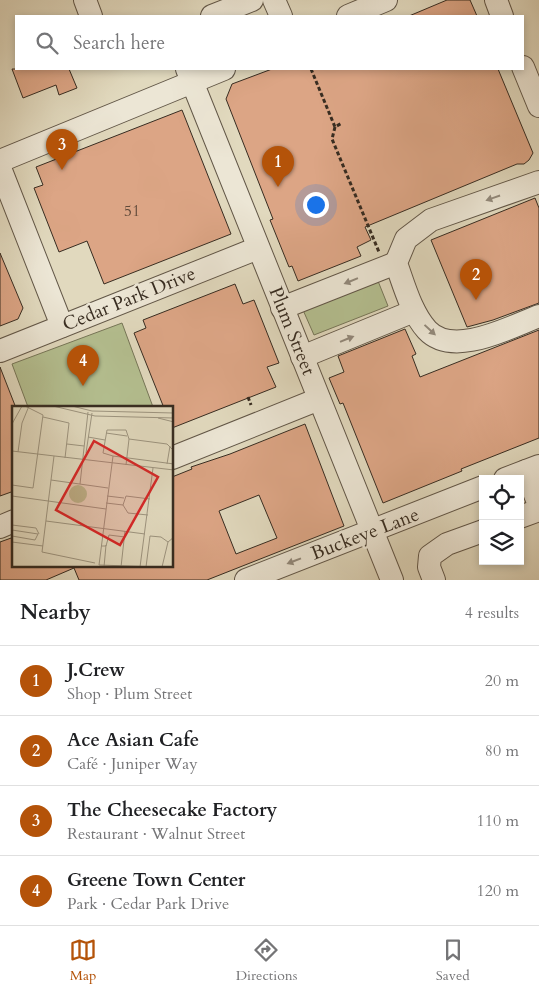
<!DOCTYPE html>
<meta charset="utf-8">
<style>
:root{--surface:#fff;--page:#f6f6f6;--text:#202124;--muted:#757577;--line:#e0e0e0;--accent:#b45309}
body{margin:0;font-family:Cardo,serif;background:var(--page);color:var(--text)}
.controls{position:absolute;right:15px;bottom:15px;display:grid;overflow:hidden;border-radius:0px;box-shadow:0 2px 8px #0003}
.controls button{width:45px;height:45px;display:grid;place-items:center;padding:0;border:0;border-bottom:1px solid var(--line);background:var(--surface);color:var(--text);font:25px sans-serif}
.you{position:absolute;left:315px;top:204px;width:18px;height:18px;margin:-12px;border:4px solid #fff;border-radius:50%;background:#1a73e8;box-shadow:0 0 0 8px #1a73e833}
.badge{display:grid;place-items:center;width:32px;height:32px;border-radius:50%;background:var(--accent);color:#fff;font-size:16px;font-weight:700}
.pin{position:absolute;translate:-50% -41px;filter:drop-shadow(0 1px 2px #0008)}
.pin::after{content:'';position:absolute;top:26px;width:18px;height:15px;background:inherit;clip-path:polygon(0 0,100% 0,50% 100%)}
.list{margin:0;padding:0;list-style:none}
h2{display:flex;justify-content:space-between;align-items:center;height:65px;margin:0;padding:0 20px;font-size:21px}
h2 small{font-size:16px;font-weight:400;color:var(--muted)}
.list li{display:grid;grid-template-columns:32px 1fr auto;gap:15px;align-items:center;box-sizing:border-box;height:70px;padding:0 20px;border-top:1px solid var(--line)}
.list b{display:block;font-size:19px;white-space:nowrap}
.list p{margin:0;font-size:16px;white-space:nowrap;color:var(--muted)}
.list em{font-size:16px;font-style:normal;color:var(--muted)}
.icon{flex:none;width:28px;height:28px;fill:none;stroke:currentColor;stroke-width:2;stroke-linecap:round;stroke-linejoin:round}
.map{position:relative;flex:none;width:539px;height:580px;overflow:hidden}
.search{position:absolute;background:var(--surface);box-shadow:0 2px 8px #0003;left:15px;right:15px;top:15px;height:55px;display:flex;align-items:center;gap:12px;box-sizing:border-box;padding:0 18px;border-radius:0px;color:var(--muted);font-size:19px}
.sheet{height:345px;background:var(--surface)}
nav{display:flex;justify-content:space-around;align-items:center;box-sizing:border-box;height:70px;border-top:1px solid var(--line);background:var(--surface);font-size:14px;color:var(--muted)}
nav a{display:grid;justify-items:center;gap:2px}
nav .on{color:var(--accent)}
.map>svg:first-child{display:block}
</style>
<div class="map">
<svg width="539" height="580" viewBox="0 0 539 580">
<rect width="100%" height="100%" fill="#e1d9be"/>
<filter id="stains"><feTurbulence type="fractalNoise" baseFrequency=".004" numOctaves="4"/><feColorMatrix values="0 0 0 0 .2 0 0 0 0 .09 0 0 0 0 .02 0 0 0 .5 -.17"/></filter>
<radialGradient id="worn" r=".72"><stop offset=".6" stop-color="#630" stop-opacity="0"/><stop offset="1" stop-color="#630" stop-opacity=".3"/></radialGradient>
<g fill="#b4bf90" stroke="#767658">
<path d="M378 281 388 306 314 335 303 310Z"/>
<path d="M122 323 153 407H28L12 364Z"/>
</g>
<g fill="#dca585" stroke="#372c21" fill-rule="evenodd">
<path d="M447 0H470L477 16H409Z"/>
<path d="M12 69H69L77 88 59 95 56 85 23 98Z"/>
<path d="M272 69H498L533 153 529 160 524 164H517L365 227 371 240 357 247 361 256 298 281 292 266 289 267 270 220 273 219 226 99 232 84Z"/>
<path d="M182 110 231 234 104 284 87 241 59 252 34 188 43 185 36 167Z"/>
<path d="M535 198 539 208V303L493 320 467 327 431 240Z"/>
<path d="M0 253 23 308 18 319 0 326Z"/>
<path d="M235 284 243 304 254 300 279 363 267 367 276 387 172 428V408H164L134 333 146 328 143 320Z"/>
<path d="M405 329 416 354 412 356 420 377 539 330V438L461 469 462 471 383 503 343 403 340 404 329 378 344 372 338 356Z"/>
<path d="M0 367 16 408H14V491L0 496Z"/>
<path d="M305 424 344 526 207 580H79L74 568 46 580H0V542L14 537V566H172V477L192 469 191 467 230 454ZM259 495 277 538 236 554 219 511Z"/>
</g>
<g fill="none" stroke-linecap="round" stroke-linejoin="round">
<defs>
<g id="minor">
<path d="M85 0 91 16"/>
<path d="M274 0 281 16"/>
<path d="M496 0 502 16"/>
<path d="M212 16 252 0"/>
<path d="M348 16 386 0"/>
<path d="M523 67 539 106"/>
<path d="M187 69 392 580"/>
<path d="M0 161 224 69"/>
<path d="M0 168 62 326"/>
<path d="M539 182 431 220 406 239 396 263C404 285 411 312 427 330 453 358 510 327 539 316"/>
<path d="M282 308 396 263"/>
<path d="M0 351 258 248"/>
<path d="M302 357 414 311"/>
<path d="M172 458 319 399"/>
<path d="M526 471 539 505"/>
<path d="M505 479 539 466"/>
<path d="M520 517 539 510"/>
<path d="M0 527 14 521"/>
<path d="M246 580 483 487"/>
<path d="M434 580 429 567 430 556 447 544 483 531"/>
</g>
</defs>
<use href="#minor" stroke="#625748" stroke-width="24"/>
<g stroke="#372c21" stroke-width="3" stroke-dasharray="4 2.5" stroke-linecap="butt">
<path d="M311 69 335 127 342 123"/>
<path d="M335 127 332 139 379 252"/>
<path d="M248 397 251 405"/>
</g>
<use href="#minor" stroke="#ece6d5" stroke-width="22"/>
</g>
<defs><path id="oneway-solid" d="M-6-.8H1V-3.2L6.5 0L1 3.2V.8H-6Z" transform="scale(1.25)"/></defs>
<g fill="#92897b">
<use href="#oneway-solid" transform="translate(493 198) rotate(161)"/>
<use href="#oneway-solid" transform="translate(351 281) rotate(158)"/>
<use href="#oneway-solid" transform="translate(430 330) rotate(43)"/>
<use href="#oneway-solid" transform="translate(347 339) rotate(-22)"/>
<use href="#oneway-solid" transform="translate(294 561) rotate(159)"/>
</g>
<g text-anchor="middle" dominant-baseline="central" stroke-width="5" stroke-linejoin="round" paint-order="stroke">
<g font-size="16" fill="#604a3a">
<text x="132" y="211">51</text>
</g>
<g font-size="19" fill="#372c21" stroke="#ece6d5">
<text transform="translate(129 299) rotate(-22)">Cedar Park Drive</text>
<text transform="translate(292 331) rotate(68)">Plum Street</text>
<text transform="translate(365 534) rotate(-21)">Buckeye Lane</text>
</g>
</g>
<g transform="translate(12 406)">
<rect width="161" height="161" fill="#e1d9be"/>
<path d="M57 88a9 9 0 1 1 18 0a9 9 0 1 1-18 0Z" fill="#b4bf90"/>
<path fill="none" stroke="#9d947f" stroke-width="1" d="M41 0 83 10 162 12M60 0 80 5 162 7M31 11 57 17 53 52M146 12 162 16M0 18 10 0M94 27 115 30M76 31 93 34M55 38 72 40M0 45 162 64M6 46 10 17 17 0M74 47 80 7M42 50 30 146 83 157M101 50 162 58M155 58 158 40M114 59 117 33M39 74 96 82M68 78 76 6M0 79 21 82 31 9 13 0M0 90 94 103M95 90 112 92M94 97 111 99M136 109 116 107 111 99 114 90 138 93M34 115 133 128M0 119 24 122 27 128M0 124 26 128 23 134 0 130M0 136 31 140M89 140H94L97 129 113 131M92 161 94 139M109 161 113 125M128 161 141 62M134 161 138 130 149 131 156 136M145 161 87 159 101 50 91 47 95 24H114L117 33 155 38 162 45M150 161 156 136 162 131"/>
<path fill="#d62828" fill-opacity="0.15" stroke="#d62828" stroke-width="2.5" d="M82 35 146 71 108 139 44 104Z"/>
<rect width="161" height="161" fill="none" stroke="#372c21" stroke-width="2.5"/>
</g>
<rect width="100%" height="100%" filter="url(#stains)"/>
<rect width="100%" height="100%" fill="url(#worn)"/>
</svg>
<div class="controls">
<button><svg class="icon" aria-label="locate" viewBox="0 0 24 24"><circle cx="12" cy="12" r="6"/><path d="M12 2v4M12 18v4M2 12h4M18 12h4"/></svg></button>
<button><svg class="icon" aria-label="layers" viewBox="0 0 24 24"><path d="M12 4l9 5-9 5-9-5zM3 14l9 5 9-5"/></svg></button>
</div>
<div class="you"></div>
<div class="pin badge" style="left:278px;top:187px">1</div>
<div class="pin badge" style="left:476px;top:300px">2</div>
<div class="pin badge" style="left:62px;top:170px">3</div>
<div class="pin badge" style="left:83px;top:386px">4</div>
<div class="search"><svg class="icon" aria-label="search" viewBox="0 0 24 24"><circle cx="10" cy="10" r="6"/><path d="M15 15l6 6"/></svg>Search here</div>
</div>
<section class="sheet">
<h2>Nearby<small>4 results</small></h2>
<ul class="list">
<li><span class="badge">1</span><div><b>J.Crew</b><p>Shop · Plum Street</p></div><em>20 m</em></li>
<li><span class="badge">2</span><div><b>Ace Asian Cafe</b><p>Café · Juniper Way</p></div><em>80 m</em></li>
<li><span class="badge">3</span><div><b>The Cheesecake Factory</b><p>Restaurant · Walnut Street</p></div><em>110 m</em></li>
<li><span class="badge">4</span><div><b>Greene Town Center</b><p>Park · Cedar Park Drive</p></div><em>120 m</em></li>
</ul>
</section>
<nav>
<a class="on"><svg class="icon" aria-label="map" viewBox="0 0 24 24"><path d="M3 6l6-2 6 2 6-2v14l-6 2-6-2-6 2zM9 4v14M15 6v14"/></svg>Map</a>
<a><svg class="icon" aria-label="directions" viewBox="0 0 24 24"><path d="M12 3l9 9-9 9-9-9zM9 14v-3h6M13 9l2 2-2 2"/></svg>Directions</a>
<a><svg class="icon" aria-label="saved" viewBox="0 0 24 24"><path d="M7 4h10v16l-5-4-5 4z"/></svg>Saved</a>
</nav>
